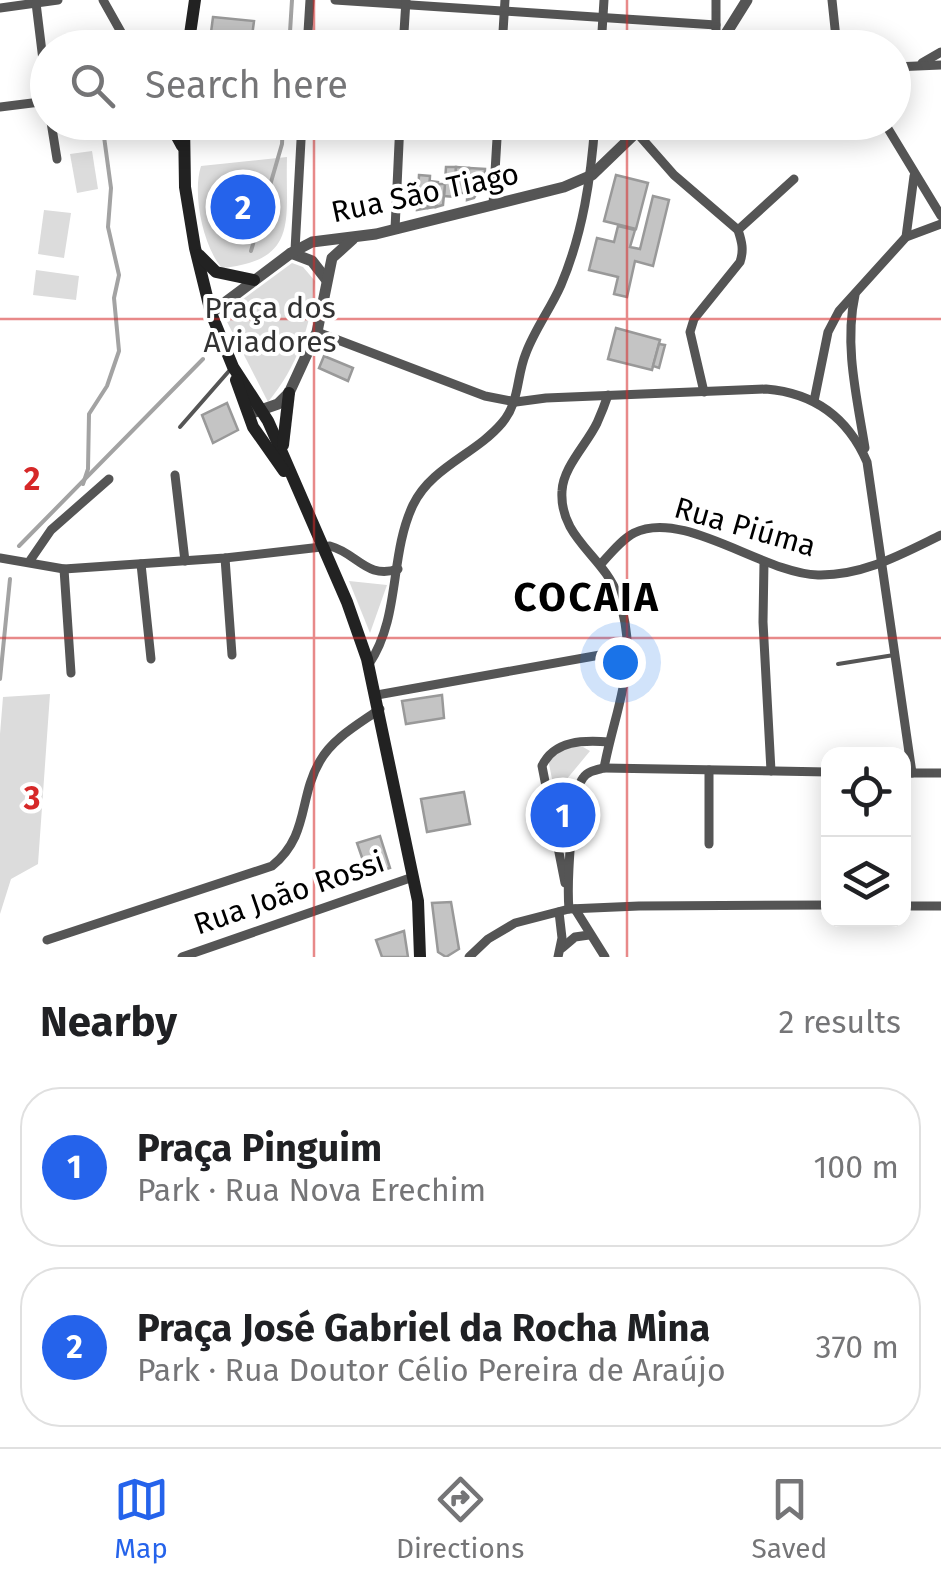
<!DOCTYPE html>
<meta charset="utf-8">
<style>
:root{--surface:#fff;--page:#f2f2f2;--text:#202124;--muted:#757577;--line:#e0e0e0;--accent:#2563eb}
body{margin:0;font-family:"Fira Sans",sans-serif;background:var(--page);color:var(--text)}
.controls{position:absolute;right:30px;bottom:30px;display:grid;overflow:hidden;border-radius:20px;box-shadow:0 5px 25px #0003}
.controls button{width:90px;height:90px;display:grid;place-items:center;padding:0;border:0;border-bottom:2px solid var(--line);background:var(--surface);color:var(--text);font:50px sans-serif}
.you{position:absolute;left:620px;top:662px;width:35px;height:35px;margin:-25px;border:8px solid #fff;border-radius:50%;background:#1a73e8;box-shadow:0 0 0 15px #1a73e833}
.badge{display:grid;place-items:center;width:65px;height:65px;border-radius:50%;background:var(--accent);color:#fff;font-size:32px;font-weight:700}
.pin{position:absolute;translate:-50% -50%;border:5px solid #fff;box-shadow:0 2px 10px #0006}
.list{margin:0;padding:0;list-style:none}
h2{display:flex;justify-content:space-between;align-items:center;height:130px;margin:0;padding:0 40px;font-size:42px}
h2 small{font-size:32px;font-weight:400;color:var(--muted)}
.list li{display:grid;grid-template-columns:65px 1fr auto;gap:30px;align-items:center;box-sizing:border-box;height:160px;margin:0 20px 20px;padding:0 20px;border:2px solid var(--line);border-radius:40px}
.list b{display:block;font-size:38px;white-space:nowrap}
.list p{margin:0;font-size:32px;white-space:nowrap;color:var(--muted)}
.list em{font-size:32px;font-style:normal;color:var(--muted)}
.icon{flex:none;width:55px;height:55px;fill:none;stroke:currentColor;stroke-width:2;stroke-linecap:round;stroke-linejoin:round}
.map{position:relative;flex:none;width:941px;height:957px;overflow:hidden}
.search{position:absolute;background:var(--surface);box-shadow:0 5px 25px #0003;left:30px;right:30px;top:30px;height:110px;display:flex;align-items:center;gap:25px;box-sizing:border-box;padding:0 35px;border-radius:55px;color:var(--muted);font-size:38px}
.sheet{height:490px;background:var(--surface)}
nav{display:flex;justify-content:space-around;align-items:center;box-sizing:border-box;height:140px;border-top:2px solid var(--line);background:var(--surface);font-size:28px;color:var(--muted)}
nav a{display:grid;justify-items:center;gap:5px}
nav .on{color:var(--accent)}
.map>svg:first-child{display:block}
</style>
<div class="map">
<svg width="941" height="957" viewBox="0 0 941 957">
<rect width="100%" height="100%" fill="#fff"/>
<g fill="#dcdcdc">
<path d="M92 151 98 189 77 193 70 154Z"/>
<path d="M287 157C285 220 300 260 222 268 203 247 192 193 201 166Z"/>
<path d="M44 210 71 213 64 258 38 254Z"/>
<path d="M292 263 303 267 315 281C311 326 297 367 268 402L223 314Z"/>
<path d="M36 270 79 276 76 300 33 295Z"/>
<path d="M349 581 387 585 370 633Z"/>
<path d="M50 694 38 864 11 879 0 914V734L3 697Z"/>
<path d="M569 747H583L590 751 566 780V849L548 759Z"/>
</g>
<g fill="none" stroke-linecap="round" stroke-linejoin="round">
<g stroke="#a3a3a3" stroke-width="4">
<path d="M103 48V32"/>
<path d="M289 48 292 0"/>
<path d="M251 251 282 144 283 122"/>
<path d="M83 484 88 469 89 414 107 386 119 351 114 298 119 275 108 227 111 188 102 122"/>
<path d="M19 546 203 359"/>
<path d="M0 679 10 579"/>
</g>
</g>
<g fill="#c4c4c4" stroke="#999" stroke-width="2.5">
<path d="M213 17 254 21 251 44 210 40Z"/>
<path d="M446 167H456L455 197 444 196Z"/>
<path d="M456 167 469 168 467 193H455Z"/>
<path d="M469 168 485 169 484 189H479L474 198 467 200Z"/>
<path d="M505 170H512V185L504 182Z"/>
<path d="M419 175 430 176 428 208 417 210Z"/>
<path d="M616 175 648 183 636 229 604 221Z"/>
<path d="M430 181 438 182 436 207 428 208Z"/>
<path d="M438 184H445L443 205 436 207Z"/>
<path d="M653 196 669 200 653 266 635 261 627 297 614 294 618 277 589 270 597 238 614 242 618 226 635 230 630 247 640 249Z"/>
<path d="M616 328 660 340 652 370 608 359Z"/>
<path d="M659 344 665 345 659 368 653 366Z"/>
<path d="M324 356 353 368 348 381 319 368Z"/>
<path d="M227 403 238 430 213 443 202 415Z"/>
<path d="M442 695 444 718 406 724 402 701Z"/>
<path d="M464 792 470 824 427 832 421 799Z"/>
<path d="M380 836 390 868 368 875 357 843Z"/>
<path d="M451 902 459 949 446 957 438 952 432 903Z"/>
<path d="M404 931 408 957H382L376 940Z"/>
</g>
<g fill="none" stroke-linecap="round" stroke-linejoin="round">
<g stroke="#555" stroke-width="4">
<path d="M180 427 229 371"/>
<path d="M838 664 894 655"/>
</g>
<g stroke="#555" stroke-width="9">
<path d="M103 0 130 48"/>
<path d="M335 0 716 25"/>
<path d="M832 0 836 38 842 48"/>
<path d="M0 8 58 0"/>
<path d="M716 47V0"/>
<path d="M307 48 310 0"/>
<path d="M403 48 406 0"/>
<path d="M502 48 505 0"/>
<path d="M601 48 604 0"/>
<path d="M922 63 941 52"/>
<path d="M894 67 941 65"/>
<path d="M0 107 48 101 36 3"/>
<path d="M51 122 57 159"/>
<path d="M884 122 941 216"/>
<path d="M637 133 674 175 738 230C742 242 744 250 740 262L694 319 690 332 704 392"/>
<path d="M493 205 498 122"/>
<path d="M395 229 400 122"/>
<path d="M738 230 794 179"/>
<path d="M906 237 914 176"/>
<path d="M295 250 302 122"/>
<path d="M855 295C844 345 857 398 865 448"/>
<path d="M317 332 485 396 516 402 546 398 766 389C814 393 848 418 867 462L912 773"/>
<path d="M814 401 828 332 839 311 906 237 941 224"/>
<path d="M175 475 185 561"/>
<path d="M0 558 64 569 225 558 330 546C357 553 367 580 398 569"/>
<path d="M225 558 232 655"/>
<path d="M29 562 51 530 109 479"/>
<path d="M764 562 763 622 771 771"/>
<path d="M141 564 151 659"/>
<path d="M601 564C611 553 621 540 634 533 683 508 764 574 818 575 863 576 902 554 941 535"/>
<path d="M64 569 71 673"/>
<path d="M369 664C401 616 389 556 413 505 431 467 476 454 502 423 520 402 516 377 526 353 535 329 551 308 561 285 583 233 591 178 595 122"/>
<path d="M377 695 628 650"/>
<path d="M604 768C616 704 641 662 618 596 604 556 559 538 562 491 563 467 587 444 597 423 601 414 605 404 608 395"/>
<path d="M904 773H941"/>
<path d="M709 844V770"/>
<path d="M565 883 542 766C554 740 584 740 609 742"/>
<path d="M904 906H941"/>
<path d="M569 909C567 888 571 792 583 778 588 771 596 770 604 768L828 772"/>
<path d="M575 909 605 957"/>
<path d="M47 940 272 866C310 835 298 798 320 761 333 738 359 724 380 709"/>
<path d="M562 948 575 937 589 935"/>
<path d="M182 957 413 877"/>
<path d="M469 957 488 939 515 923 569 909 639 906 828 905"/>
<path d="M558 957 562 938 559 912"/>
</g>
<g stroke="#555" stroke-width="11">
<path d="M717 48 747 0"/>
<path d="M291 253 312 261 326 279"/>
<path d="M211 313 291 253 312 242 376 234 564 187 592 175 647 122"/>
<path d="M255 412 278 404 289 393 317 332 332 258 353 239"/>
</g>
<g stroke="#222" stroke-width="12">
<path d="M188 48 195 0"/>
<path d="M169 122 182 146"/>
<path d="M184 122 185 187 195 248 211 313 233 367 268 421 280 448 347 602 367 659 418 901 420 957"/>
<path d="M199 255 216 272 254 280"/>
<path d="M236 380 253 427 284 471"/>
<path d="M283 445 289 393"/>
</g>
</g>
<path fill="none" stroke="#d62828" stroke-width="2.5" stroke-opacity="0.55" d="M314 0V48M627 0V48M314 122V957M627 122V957M0 319H941M0 638H941"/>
<g text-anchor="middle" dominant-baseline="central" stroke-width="8" stroke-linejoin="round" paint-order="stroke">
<g font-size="30" fill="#000" stroke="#fff">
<text transform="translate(425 193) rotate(-12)">Rua São Tiago</text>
<text transform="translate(745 527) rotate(16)">Rua Piúma</text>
<text transform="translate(289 893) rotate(-19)">Rua João Rossi</text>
</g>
<g font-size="30" fill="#333" stroke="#fff">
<text x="270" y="308">Praça dos<tspan x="270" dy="34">Aviadores</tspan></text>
</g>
<g font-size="40" font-weight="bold" letter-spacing="2.5" fill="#000" stroke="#fff">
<text x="587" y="598">COCAIA</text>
</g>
</g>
<g font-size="32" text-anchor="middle" font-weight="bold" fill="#d62828" stroke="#fff" stroke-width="8" stroke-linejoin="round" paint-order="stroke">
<text x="32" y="490">2</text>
<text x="32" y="809">3</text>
</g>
</svg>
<div class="controls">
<button><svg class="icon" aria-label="locate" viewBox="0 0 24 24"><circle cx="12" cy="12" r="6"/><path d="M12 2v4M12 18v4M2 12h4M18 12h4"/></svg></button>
<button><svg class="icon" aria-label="layers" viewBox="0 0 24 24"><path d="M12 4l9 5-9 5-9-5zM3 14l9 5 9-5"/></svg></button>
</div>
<div class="you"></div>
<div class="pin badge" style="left:563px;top:815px">1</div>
<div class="pin badge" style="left:243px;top:207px">2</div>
<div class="search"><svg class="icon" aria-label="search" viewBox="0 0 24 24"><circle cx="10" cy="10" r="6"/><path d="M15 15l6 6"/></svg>Search here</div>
</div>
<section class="sheet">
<h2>Nearby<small>2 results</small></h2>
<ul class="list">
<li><span class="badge">1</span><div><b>Praça Pinguim</b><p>Park · Rua Nova Erechim</p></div><em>100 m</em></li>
<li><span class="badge">2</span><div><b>Praça José Gabriel da Rocha Mina</b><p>Park · Rua Doutor Célio Pereira de Araújo</p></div><em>370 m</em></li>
</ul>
</section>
<nav>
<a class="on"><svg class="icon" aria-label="map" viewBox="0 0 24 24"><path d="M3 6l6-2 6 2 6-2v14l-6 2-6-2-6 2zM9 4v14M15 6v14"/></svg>Map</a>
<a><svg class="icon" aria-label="directions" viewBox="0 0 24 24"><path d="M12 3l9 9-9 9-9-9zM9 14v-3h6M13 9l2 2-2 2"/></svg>Directions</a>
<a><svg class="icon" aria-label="saved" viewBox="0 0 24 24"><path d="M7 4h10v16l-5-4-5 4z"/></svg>Saved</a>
</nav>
